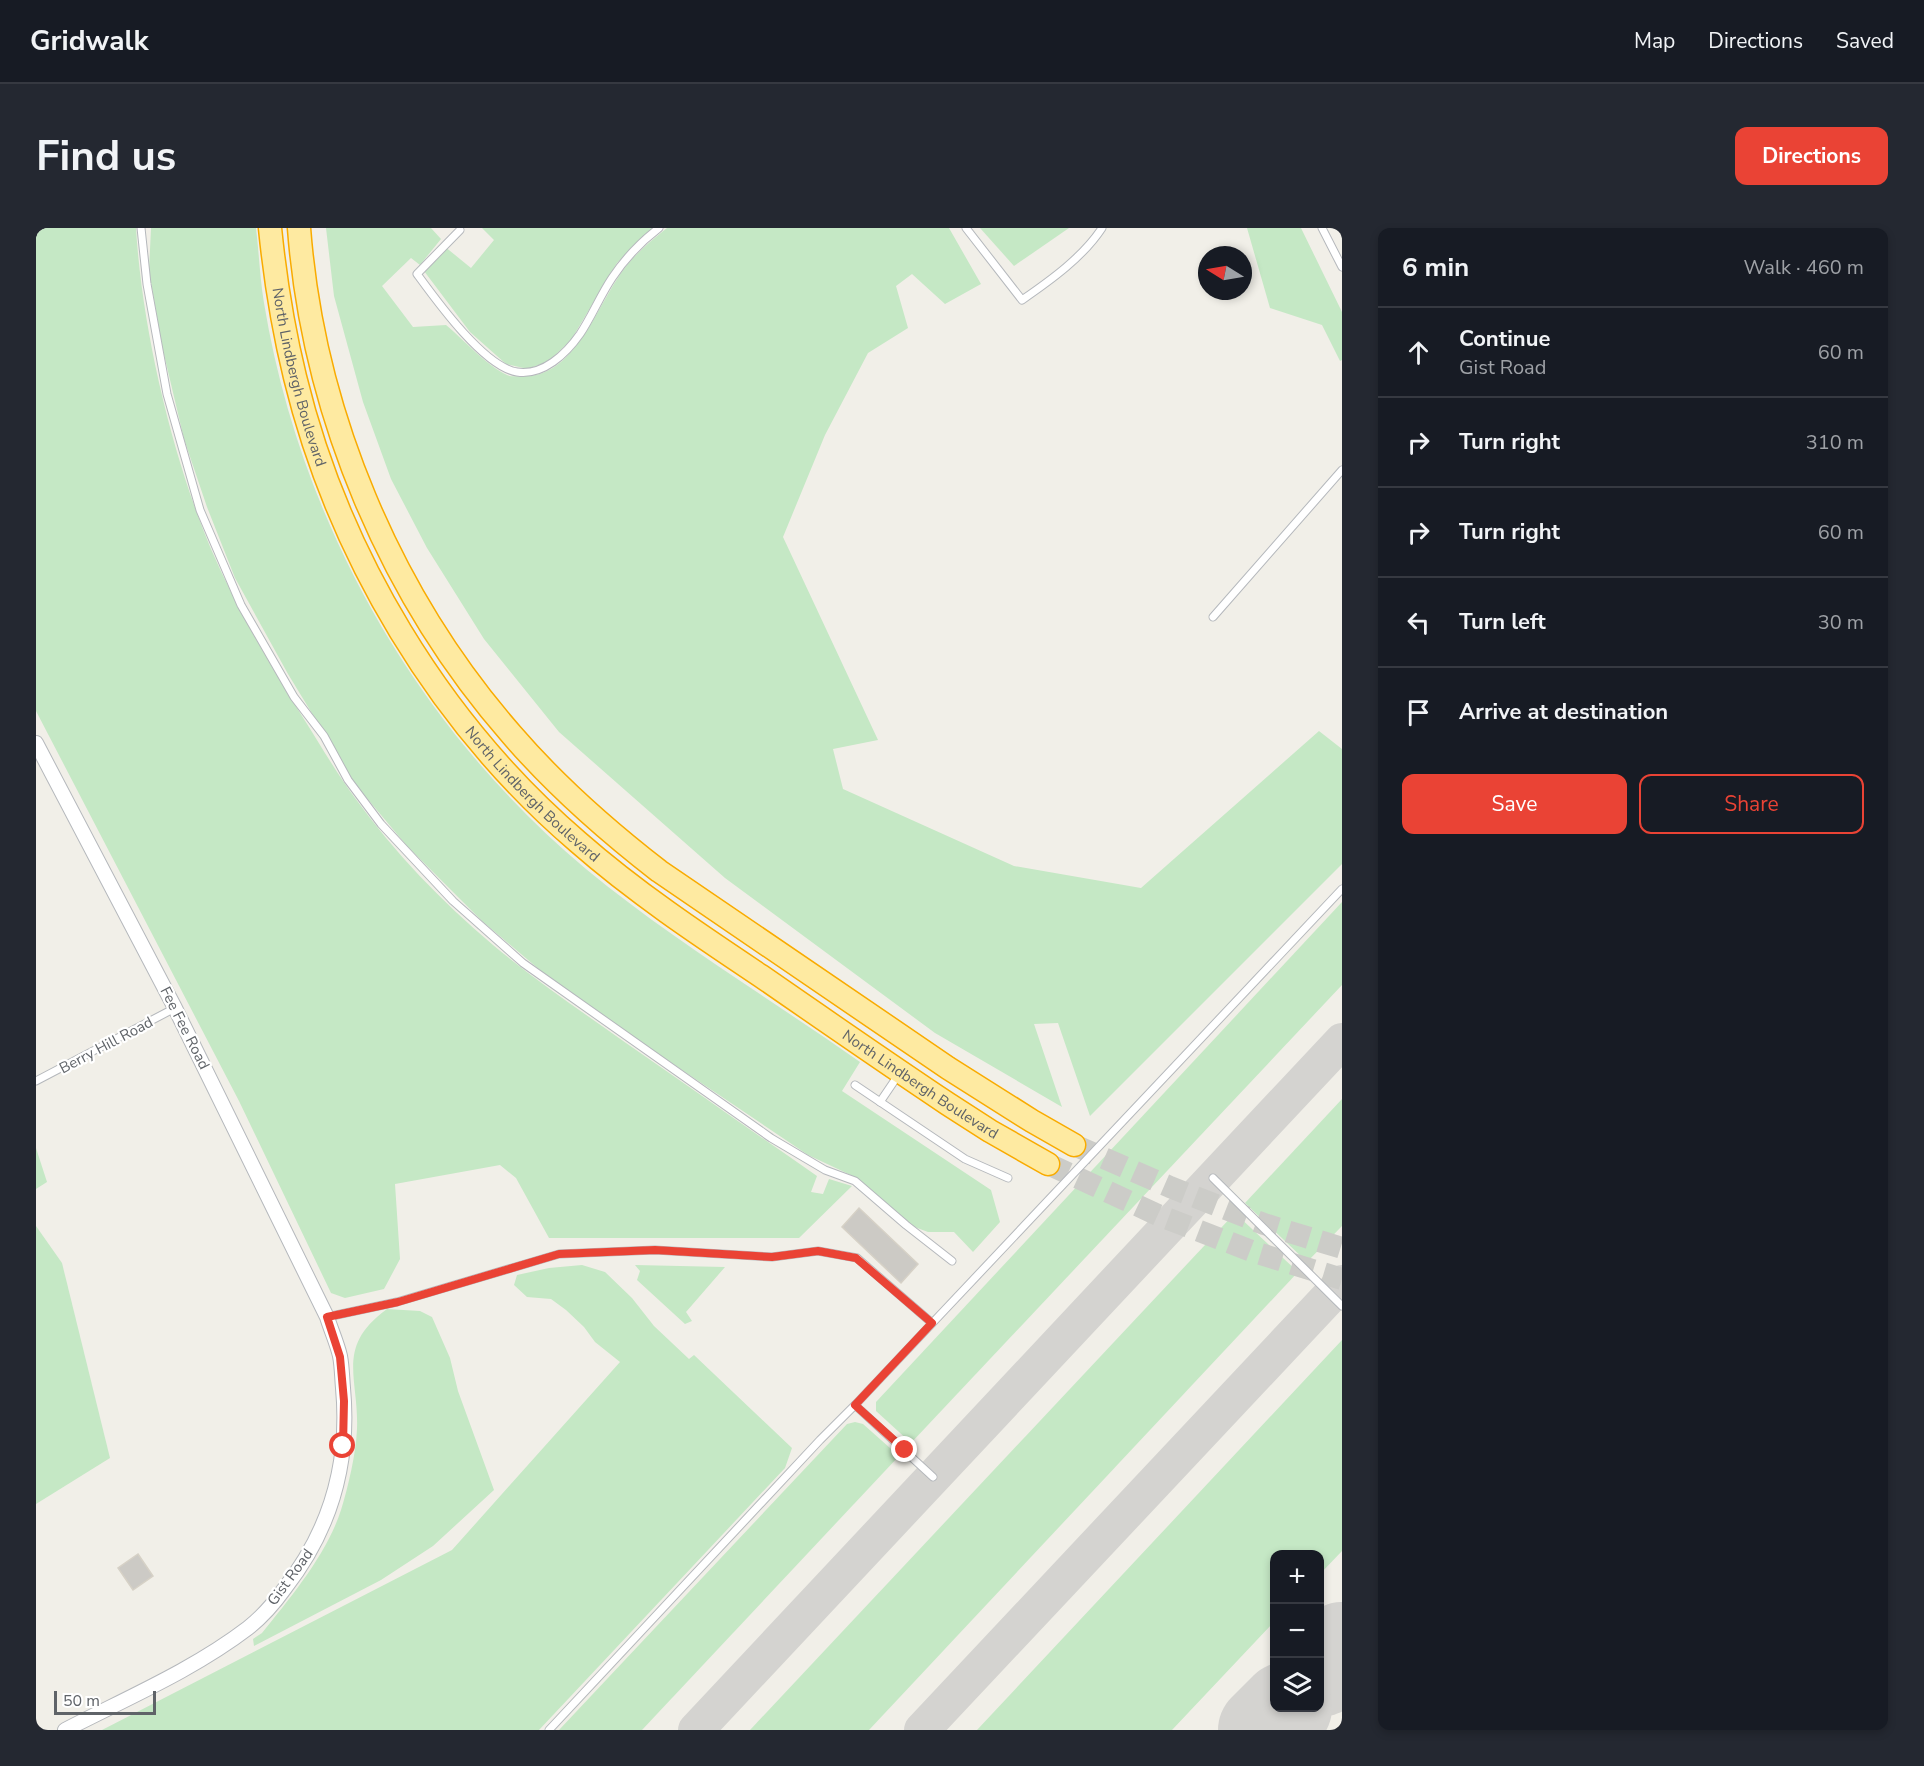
<!DOCTYPE html>
<meta charset="utf-8">
<style>
:root{--surface:#171b24;--page:#242831;--text:#f1f3f6;--muted:#9ea1a6;--line:#363941;--accent:#ea4335}
body{margin:0;font-family:"Nunito Sans",sans-serif;background:var(--page);color:var(--text)}
.controls{position:absolute;right:18px;bottom:18px;display:grid;overflow:hidden;border-radius:12px;box-shadow:0 3px 9px #0003}
.controls button{width:54px;height:54px;display:grid;place-items:center;padding:0;border:0;border-bottom:2px solid var(--line);background:var(--surface);color:var(--text);font:30px sans-serif}
.compass{position:absolute;left:1162px;top:18px;width:54px;height:54px;border-radius:50%;background:var(--surface);box-shadow:0 3px 9px #0003;rotate:281deg}
.scale{position:absolute;left:18px;bottom:15px;width:102px;box-sizing:border-box;padding-left:6px;border:3px solid #5f6368;border-top:0;font-size:16px;line-height:21px;white-space:nowrap;color:#5f6368;-webkit-text-stroke:4px #fff;paint-order:stroke}
.stop{position:absolute;width:18px;height:18px;margin:-14px;border:4px solid #ea4335;border-radius:50%;background:#fff}
.stop.end{background:#ea4335;border-color:#fff;box-shadow:0 2px 6px #0008}
.list{margin:0;padding:0;list-style:none}
h2{display:flex;justify-content:space-between;align-items:center;height:78px;margin:0;padding:0 24px;font-size:26px}
h2 small{font-size:20px;font-weight:400;color:var(--muted)}
.list li{display:grid;grid-template-columns:39px 1fr auto;gap:18px;align-items:center;box-sizing:border-box;height:90px;padding:0 24px;border-top:2px solid var(--line)}
.list b{display:block;font-size:22px;white-space:nowrap}
.list p{margin:0;font-size:20px;white-space:nowrap;color:var(--muted)}
.list em{font-size:20px;font-style:normal;color:var(--muted)}
.actions{display:flex;gap:12px;padding:18px 24px}
.actions a{flex:1;padding:14px 0;border:2px solid var(--accent);border-radius:12px;text-align:center;font-size:21px;color:var(--accent)}
.actions .main{background:var(--accent);color:#fff}
.icon{flex:none;width:33px;height:33px;fill:none;stroke:currentColor;stroke-width:2;stroke-linecap:round;stroke-linejoin:round}
.map{position:relative;flex:none;width:1306px;height:1502px;overflow:hidden;border-radius:12px}
header{display:flex;align-items:center;gap:36px;box-sizing:border-box;height:84px;padding:0 30px;background:var(--surface);border-bottom:2px solid var(--line)}
header strong{font-size:28px}
nav{display:flex;gap:33px;margin-inline-start:auto;font-size:21px}
.intro{display:flex;align-items:center;justify-content:space-between;box-sizing:border-box;height:144px;padding:0 36px}
h1{margin:0;font-size:42px}
.button{padding:15px 27px;border-radius:12px;background:var(--accent);color:#fff;font-size:21px;font-weight:700}
main{display:flex;gap:36px;padding:0 36px}
aside{flex:1;background:var(--surface);border-radius:12px;box-shadow:0 3px 9px #0003}
.map>svg:first-child{display:block}
</style>
<header>
<strong>Gridwalk</strong>
<nav><a>Map</a><a>Directions</a><a>Saved</a></nav>
</header>
<div class="intro"><h1>Find us</h1><a class="button">Directions</a></div>
<main>
<div class="map">
<svg width="1306" height="1502" viewBox="0 0 1306 1502">
<rect width="100%" height="100%" fill="#f1efe8"/>
<g fill="#c5e8c5">
<path d="M0 0H100C106 101 136 228 175 321 200 379 232 434 266 488 283 515 300 544 319 570 358 624 406 674 457 717 499 752 545 783 590 815 654 859 717 904 781 948L775 964 787 966 793 951 816 958 763 1010H513L480 950 464 937 359 956 364 1031 348 1061 309 1070 295 1065 203 873 0 483Z"/>
<path d="M115 0H220C223 25 224 51 228 75 264 294 380 499 550 641 636 712 733 770 824 834L806 863 955 962 964 994 937 1024 918 1004H892L876 998 821 950 772 927 591 805 511 748 446 693 371 618 319 556 252 446 199 350 171 279 148 211 126 118 113 43Z"/>
<path d="M290 0H395L405 11 384 37 375 30 346 58 377 99 410 97C427 111 451 138 471 147 475 149 483 148 489 148 539 149 562 75 588 41 600 25 616 12 631 0H913L945 56 909 76 876 46 860 58 872 100 832 125 789 207 747 309 842 512 797 521 807 561 978 638 1105 660 1283 503 1306 521V636L1054 888 1022 795 998 796 1026 879 899 805 689 650 523 504 448 411 391 320 355 251 327 174 298 68Z"/>
<path d="M446 0H618L581 35 535 112 513 133 492 141 470 136 434 104 388 43 408 18 435 40 458 12Z"/>
<path d="M944 0H1033L978 38Z"/>
<path d="M1211 0H1265L1306 84V132L1304 133 1286 97 1234 80Z"/>
<path d="M1306 674V757L875 1215 840 1183V1174Z"/>
<path d="M1306 871V998L1271 1034 1209 975Z"/>
<path d="M0 920 11 954 0 961Z"/>
<path d="M1199 985 1262 1044 833 1502H714Z"/>
<path d="M0 998 26 1035 74 1230 0 1276Z"/>
<path d="M546 1037 569 1044 596 1070 618 1098 653 1131 658 1127 756 1220 749 1240 503 1502H66L416 1322 584 1134 559 1114 548 1099 530 1082 515 1071 491 1069 478 1057 481 1047 513 1040Z"/>
<path d="M599 1037 689 1039 650 1084 656 1093 649 1096 601 1052 604 1043Z"/>
<path d="M351 1081 384 1083 396 1089 414 1130 422 1163 458 1262 397 1318 345 1352 218 1418 217 1411 226 1405C255 1369 291 1326 305 1282 312 1259 320 1226 321 1201 323 1149 299 1119 351 1081Z"/>
<path d="M1306 1112V1323L1284 1346V1326H1238V1394L1136 1502H941Z"/>
<path d="M819 1194 827 1196 863 1228 606 1502H523L811 1196Z"/>
</g>
<g fill="none" stroke-linecap="round" stroke-linejoin="round">
<g stroke="#d4d3d0" stroke-width="36">
<path d="M660 1502 1306 813"/>
<path d="M886 1502 1306 1055"/>
</g>
<g stroke="#d4d3d0" stroke-width="92">
<path d="M1284 1443 1306 1420"/>
<path d="M1228 1502 1250 1480"/>
</g>
</g>
<g fill="#cccac5" stroke="#d6d1c6" stroke-width="1.5">
<path d="M823 980 882 1036 865 1055 806 999Z"/>
<path d="M102 1326 117 1348 97 1362 82 1340Z"/>
</g>
<g fill="none" stroke-linecap="round" stroke-linejoin="round">
<g stroke="#ccccc8" stroke-width="22" stroke-dasharray="22 11" stroke-linecap="butt">
<path d="M1038 917 1134 959 1228 996 1306 1020"/>
<path d="M1012 936 1122 987 1218 1024 1306 1051"/>
</g>
<defs>
<g id="service">
<path d="M105 0 111 56 131 166 164 282 205 377 258 469 288 508 312 552 345 596 417 673 487 735 735 910 789 942 819 953 870 997 916 1033"/>
<path d="M930 0 986 72C1015 52 1047 29 1066 0"/>
<path d="M1286 0 1306 39"/>
<path d="M424 2 381 46C400 72 448 139 481 144 507 148 530 126 544 106 556 88 564 68 576 50 588 32 606 13 623 0"/>
<path d="M1177 389 1306 242"/>
<path d="M0 853 139 780"/>
<path d="M819 857 929 931 972 950"/>
<path d="M844 874 863 846"/>
<path d="M1177 950 1306 1078"/>
<path d="M291 1089 361 1074 523 1026 619 1022 736 1029 782 1023 821 1030 896 1095"/>
<path d="M819 1177 1306 661"/>
<path d="M513 1502 784 1212 819 1177 897 1249"/>
</g>
<path id="minor" d="M0 515 139 780 291 1089C295 1102 301 1115 304 1128 306 1138 306 1149 307 1160 314 1235 295 1301 249 1360 239 1374 226 1389 212 1400 157 1442 91 1470 29 1502"/>
<g id="trunk">
<path id="s1" d="M234 0C239 50 247 100 259 149 302 326 403 495 542 614 599 664 662 706 725 748 787 791 849 834 912 876L954 903 1012 936"/>
<path d="M263 0C277 184 354 368 476 507 520 558 570 602 623 643L912 840 996 893 1038 917"/>
</g>
</defs>
<use href="#service" stroke="#b5b8bc" stroke-width="9"/>
<use href="#minor" stroke="#b5b8bc" stroke-width="16"/>
<use href="#trunk" stroke="#f9ab00" stroke-width="25"/>
<use href="#service" stroke="#fff" stroke-width="7"/>
<use href="#minor" stroke="#fff" stroke-width="14"/>
<use href="#trunk" stroke="#feeaa1" stroke-width="22"/>
</g>
<g fill="none" stroke-linecap="round" stroke-linejoin="round">
<path stroke="#ea4335" stroke-width="8" d="M307 1218 308 1173 304 1129 291 1089 362 1074 523 1026 619 1022 736 1029 782 1023 820 1030 896 1095 819 1177 869 1222"/>
</g>
<g text-anchor="middle" dominant-baseline="central" stroke-width="4.5" stroke-linejoin="round" paint-order="stroke">
<g font-size="15" fill="#5f6368" stroke="#fff">
<text stroke="none"><textPath href="#s1" startOffset="152">North Lindbergh Boulevard</textPath></text>
<text stroke="none"><textPath href="#s1" startOffset="638">North Lindbergh Boulevard</textPath></text>
<text transform="translate(149 800) rotate(63)">Fee Fee Road</text>
<text transform="translate(70 817) rotate(-28)">Berry Hill Road</text>
<text stroke="none"><textPath href="#s1" startOffset="1124">North Lindbergh Boulevard</textPath></text>
<text transform="translate(254 1349) rotate(-54)">Gist Road</text>
</g>
</g>
</svg>
<div class="controls">
<button>+</button>
<button>−</button>
<button><svg class="icon" aria-label="layers" viewBox="0 0 24 24"><path d="M12 4l9 5-9 5-9-5zM3 14l9 5 9-5"/></svg></button>
</div>
<svg class="compass" viewBox="-18 -18 36 36"><path d="M0-13l5 13h-10z" fill="#e53935"/><path d="M0 13l5-13h-10z" fill="#9ea1a6"/></svg>
<div class="scale">50 m</div>
<div class="stop" style="left:307px;top:1218px"></div>
<div class="stop end" style="left:869px;top:1222px"></div>
</div>
<aside>
<h2>6 min<small>Walk · 460 m</small></h2>
<ul class="list">
<li><svg class="icon" aria-label="ahead" viewBox="0 0 24 24"><path d="M12 20V5M6 11l6-6 6 6"/></svg><div><b>Continue</b><p>Gist Road</p></div><em>60 m</em></li>
<li><svg class="icon" aria-label="right" viewBox="0 0 24 24"><path d="M7 20v-9h11M14 6l5 5-5 5"/></svg><div><b>Turn right</b></div><em>310 m</em></li>
<li><svg class="icon" aria-label="right" viewBox="0 0 24 24"><path d="M7 20v-9h11M14 6l5 5-5 5"/></svg><div><b>Turn right</b></div><em>60 m</em></li>
<li><svg class="icon" aria-label="left" viewBox="0 0 24 24"><path d="M17 20v-9H6M10 6l-5 5 5 5"/></svg><div><b>Turn left</b></div><em>30 m</em></li>
<li><svg class="icon" aria-label="arrive" viewBox="0 0 24 24"><path d="M6 21V4h12l-3 4 3 4H6"/></svg><div><b>Arrive at destination</b></div></li>
</ul>
<div class="actions"><a class="main">Save</a><a>Share</a></div>
</aside>
</main>
